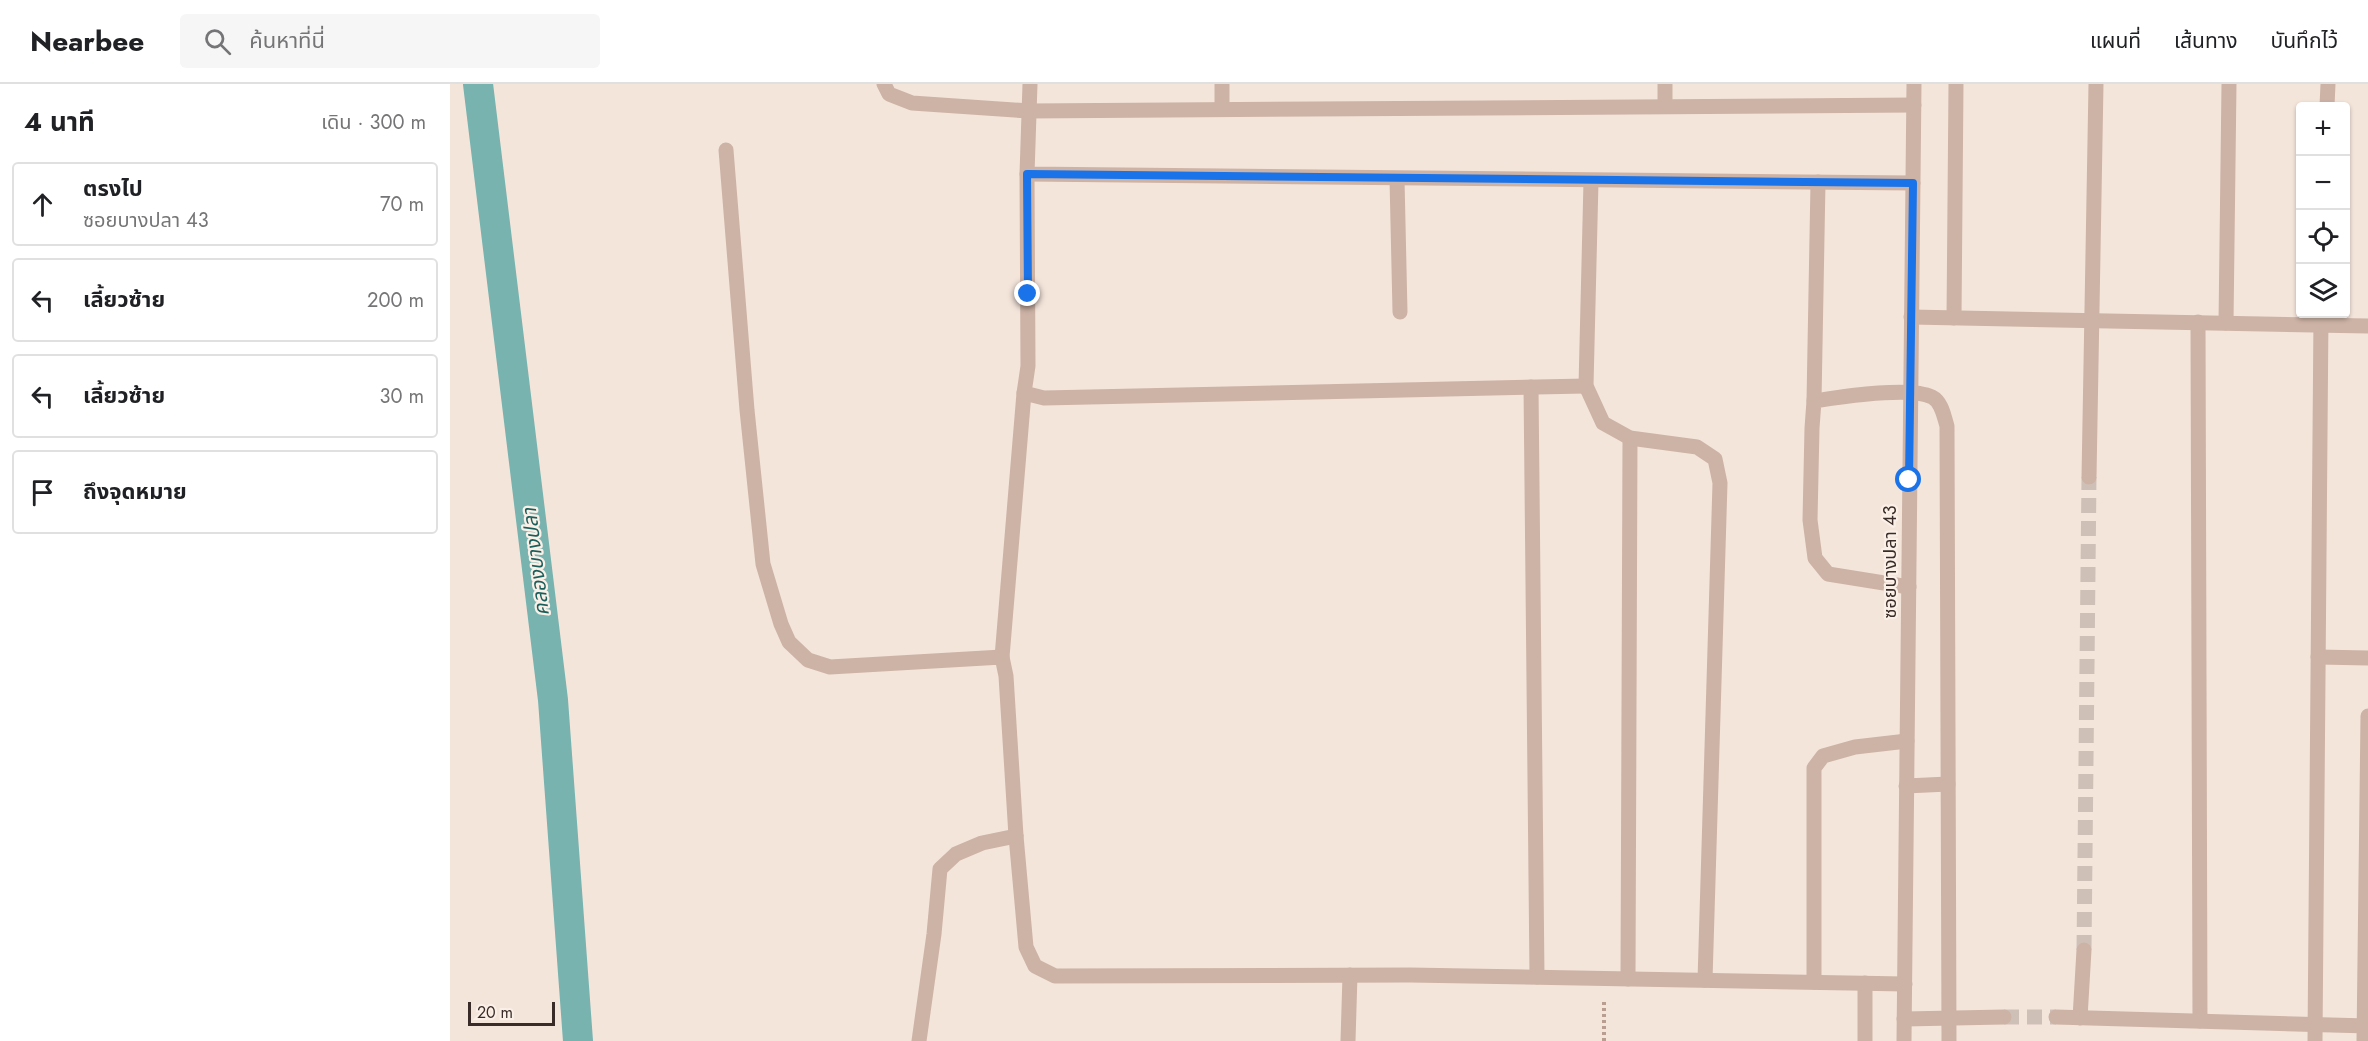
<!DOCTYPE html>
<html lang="th">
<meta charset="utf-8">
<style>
:root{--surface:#fff;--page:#f6f6f6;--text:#202124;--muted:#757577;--line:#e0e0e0}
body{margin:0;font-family:Jost,"Noto Sans Thai",sans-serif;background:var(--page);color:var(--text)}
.controls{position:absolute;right:18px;top:18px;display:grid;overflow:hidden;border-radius:6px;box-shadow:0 2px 4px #0004}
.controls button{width:54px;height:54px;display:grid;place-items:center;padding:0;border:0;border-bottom:2px solid var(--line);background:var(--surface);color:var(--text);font:30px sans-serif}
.scale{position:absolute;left:18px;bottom:15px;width:87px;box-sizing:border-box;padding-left:6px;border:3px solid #392b27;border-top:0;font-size:16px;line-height:21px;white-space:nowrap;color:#392b27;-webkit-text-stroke:4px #fbf0e8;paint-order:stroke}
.stop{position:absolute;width:18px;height:18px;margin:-14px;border:4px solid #1a73e8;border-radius:50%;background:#fff}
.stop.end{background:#1a73e8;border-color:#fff;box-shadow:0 2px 6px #0008}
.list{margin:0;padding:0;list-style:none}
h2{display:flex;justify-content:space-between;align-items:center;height:78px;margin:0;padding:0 24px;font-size:26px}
h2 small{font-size:20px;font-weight:400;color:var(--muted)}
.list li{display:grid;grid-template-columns:39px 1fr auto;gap:18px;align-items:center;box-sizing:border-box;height:84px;margin:0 12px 12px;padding:0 12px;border:2px solid var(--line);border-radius:6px}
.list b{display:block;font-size:22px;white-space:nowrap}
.list p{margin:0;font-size:20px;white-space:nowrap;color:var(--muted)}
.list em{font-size:20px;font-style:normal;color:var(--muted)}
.icon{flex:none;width:33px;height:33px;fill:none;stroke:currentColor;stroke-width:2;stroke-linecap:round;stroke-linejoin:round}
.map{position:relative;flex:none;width:1918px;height:957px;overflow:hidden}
header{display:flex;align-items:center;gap:36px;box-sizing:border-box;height:84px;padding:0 30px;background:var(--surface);border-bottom:2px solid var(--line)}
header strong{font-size:28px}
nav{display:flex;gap:33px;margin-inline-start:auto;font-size:21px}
.search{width:420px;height:54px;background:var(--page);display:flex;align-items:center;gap:15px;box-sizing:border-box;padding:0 21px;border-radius:6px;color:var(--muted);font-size:22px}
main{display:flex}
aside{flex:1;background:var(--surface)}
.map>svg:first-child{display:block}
</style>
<header>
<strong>Nearbee</strong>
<div class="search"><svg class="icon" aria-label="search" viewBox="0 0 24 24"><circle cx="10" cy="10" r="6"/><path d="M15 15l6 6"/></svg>ค้นหาที่นี่</div>
<nav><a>แผนที่</a><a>เส้นทาง</a><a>บันทึกไว้</a></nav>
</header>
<main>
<aside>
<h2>4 นาที<small>เดิน · 300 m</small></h2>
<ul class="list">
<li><svg class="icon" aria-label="ahead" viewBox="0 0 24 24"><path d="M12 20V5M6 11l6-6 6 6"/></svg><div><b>ตรงไป</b><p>ซอยบางปลา 43</p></div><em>70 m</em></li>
<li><svg class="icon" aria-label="left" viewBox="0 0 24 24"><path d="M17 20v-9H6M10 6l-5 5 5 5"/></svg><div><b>เลี้ยวซ้าย</b></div><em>200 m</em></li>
<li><svg class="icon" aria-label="left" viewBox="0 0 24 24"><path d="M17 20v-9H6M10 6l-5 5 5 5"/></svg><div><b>เลี้ยวซ้าย</b></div><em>30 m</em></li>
<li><svg class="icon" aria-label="arrive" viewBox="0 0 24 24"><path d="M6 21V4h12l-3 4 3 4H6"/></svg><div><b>ถึงจุดหมาย</b></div></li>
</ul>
</aside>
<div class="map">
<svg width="1918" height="957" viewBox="0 0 1918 957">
<rect width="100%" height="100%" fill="#f4e5db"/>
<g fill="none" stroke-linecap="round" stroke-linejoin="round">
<path stroke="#78b3af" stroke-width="30" d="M28 0 103 616 128 957"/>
<g stroke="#cfc0b7" stroke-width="15" stroke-dasharray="15 8" stroke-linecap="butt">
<path d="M1634 866 1639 393"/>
<path d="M1554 933H1606"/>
</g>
<path stroke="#b99d90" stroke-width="4" stroke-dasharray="3 3" stroke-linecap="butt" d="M1154 957V916"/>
<g stroke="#cdb3a6" stroke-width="15">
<path d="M434 0 439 10 462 19 579 27 1464 21"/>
<path d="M580 0 577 90 1463 99"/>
<path d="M1215 22V0"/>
<path d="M1877 22 1878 0"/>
<path d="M772 25V0"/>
<path d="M276 66 297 326 313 480 331 540 339 558 358 576 380 583 552 573 556 592 566 752 576 863 585 882 605 892 960 891 1455 900"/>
<path d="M577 90 578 282 574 309 594 314 1136 302"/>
<path d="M947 95 950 228"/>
<path d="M1141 97 1136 302 1153 339 1180 354 1247 363 1265 375 1270 399 1255 896"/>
<path d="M1461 233 1918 242"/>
<path d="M1504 234 1506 0"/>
<path d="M1748 238 1750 937"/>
<path d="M1776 239 1779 0"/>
<path d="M1081 303 1087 893"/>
<path d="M1364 317 1368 98"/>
<path d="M1639 393 1646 0"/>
<path d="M1459 503 1378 490 1365 474 1360 436 1362 344 1364 317C1391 313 1459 302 1482 313 1492 318 1494 333 1497 342L1499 957"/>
<path d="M552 573 574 309"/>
<path d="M1868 573 1918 574"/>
<path d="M1456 702 1498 700"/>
<path d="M1178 895 1180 354"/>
<path d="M1364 898V684L1373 672 1405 663 1457 657"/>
<path d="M1415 899V957"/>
<path d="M1606 933 1918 942"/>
<path d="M1630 934 1634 866"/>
<path d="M1454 935 1554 933"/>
<path d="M469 957 484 850 490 785 506 770 532 759 566 752"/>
<path d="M898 957 900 891"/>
<path d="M1454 957 1464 0"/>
<path d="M1865 957 1871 230"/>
<path d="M1914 957 1918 632"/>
</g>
</g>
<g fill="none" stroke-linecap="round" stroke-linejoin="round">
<path stroke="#1a73e8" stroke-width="8" d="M578 210 577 90 1463 99 1459 396"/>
</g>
<g text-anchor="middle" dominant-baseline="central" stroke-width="4.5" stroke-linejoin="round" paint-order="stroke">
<g font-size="18" fill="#392b27" stroke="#fbf0e8">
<text transform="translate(1440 478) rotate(-90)">ซอยบางปลา 43</text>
</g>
<g font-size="20" font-style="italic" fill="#195e5a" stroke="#fbf0e8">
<text transform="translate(86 478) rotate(-97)">คลองบางปลา</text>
</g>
</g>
</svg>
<div class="controls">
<button>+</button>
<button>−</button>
<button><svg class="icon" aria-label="locate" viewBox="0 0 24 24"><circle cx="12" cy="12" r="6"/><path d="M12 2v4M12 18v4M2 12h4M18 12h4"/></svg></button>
<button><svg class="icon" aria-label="layers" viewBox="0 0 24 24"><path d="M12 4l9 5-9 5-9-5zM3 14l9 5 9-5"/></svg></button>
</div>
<div class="scale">20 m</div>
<div class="stop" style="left:1459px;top:396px"></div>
<div class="stop end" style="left:578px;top:210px"></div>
</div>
</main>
